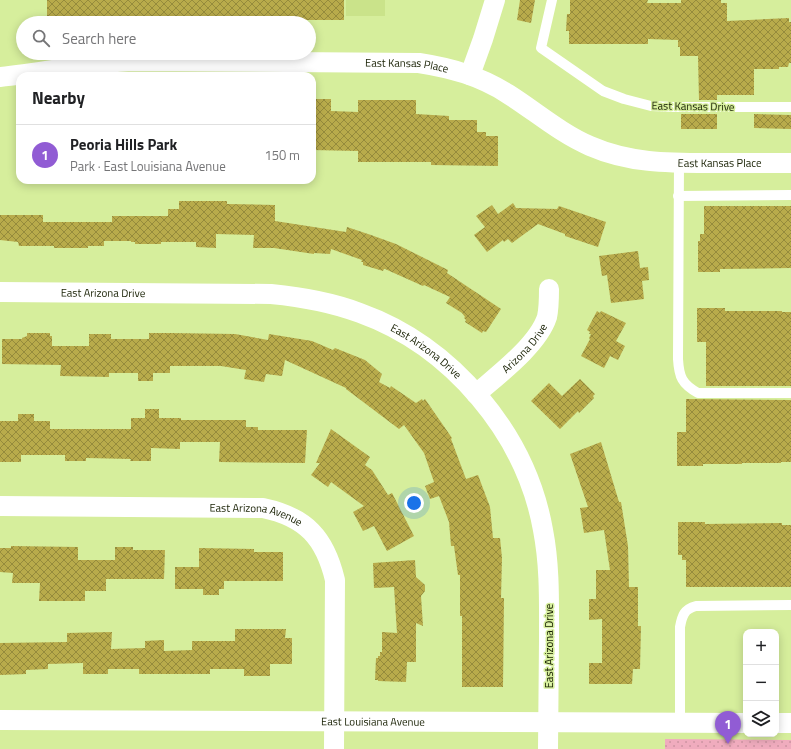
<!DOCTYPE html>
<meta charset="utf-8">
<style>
:root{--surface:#fff;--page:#f6f6f6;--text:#202124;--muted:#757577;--line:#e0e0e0;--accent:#915cd4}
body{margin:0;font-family:"Titillium Web",sans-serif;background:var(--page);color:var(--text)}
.controls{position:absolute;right:12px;bottom:12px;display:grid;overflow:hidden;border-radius:8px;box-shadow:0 2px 10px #0003}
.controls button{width:36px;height:36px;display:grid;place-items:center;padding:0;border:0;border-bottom:1px solid var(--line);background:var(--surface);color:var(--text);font:20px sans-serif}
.you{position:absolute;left:414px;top:503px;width:14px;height:14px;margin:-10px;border:3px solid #fff;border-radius:50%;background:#1a73e8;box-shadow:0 0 0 6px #1a73e833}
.badge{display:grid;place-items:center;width:26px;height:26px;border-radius:50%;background:var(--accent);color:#fff;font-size:13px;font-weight:700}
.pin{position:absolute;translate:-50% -33px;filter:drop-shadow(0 1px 2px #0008)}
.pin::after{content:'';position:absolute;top:21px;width:14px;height:12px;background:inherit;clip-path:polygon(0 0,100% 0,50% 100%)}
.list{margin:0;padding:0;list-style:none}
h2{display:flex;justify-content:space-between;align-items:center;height:52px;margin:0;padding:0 16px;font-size:17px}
h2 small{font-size:13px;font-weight:400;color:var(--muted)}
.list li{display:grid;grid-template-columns:26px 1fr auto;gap:12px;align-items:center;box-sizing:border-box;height:60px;padding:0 16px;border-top:1px solid var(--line)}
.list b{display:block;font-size:15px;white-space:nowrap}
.list p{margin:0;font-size:13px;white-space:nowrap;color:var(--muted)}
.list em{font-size:13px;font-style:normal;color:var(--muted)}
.icon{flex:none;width:22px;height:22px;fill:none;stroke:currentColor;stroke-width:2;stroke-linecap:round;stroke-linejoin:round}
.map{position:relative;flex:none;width:791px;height:749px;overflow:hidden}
.search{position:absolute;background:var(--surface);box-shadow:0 2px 10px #0003;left:16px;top:16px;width:300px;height:44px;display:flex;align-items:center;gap:10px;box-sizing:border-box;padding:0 14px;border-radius:22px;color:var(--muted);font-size:15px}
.panel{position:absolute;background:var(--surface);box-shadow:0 2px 10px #0003;left:16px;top:72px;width:300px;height:112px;border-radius:12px}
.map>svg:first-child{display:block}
</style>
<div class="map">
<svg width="791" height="749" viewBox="0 0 791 749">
<defs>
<pattern id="grass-dots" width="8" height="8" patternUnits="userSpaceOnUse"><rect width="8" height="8" fill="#f0acbe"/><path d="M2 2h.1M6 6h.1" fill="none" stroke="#cd94a2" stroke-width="1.8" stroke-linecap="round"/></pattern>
<pattern id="building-cross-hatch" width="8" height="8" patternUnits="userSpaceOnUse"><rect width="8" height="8" fill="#b8ab4b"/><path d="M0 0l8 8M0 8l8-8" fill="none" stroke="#958b3c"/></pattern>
</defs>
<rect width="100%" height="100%" fill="#d6ee9c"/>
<rect fill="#cae38a" x="346" y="0" width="39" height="16"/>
<path fill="url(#grass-dots)" d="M665 739 791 740V749H665Z"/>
<g fill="url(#building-cross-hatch)">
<rect x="47" y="0" width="297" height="20"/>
<path d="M520 0H535L531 23 517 20Z"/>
<path d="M570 0H648L647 3H681V0H721V3H727V21L789 18V22H791V63H789L788 67H779V69H754V95H717V100H699L698 56H680V47H678V40L648 39V44H569V31H566L567 14H570Z"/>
<path d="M313 99H331V111L358 112V100H416V114L449 116V120H477V132H486V136H498V166L431 165V162H358V151L312 150Z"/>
<rect x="681" y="114" width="36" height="15"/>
<path d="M754 114 791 115V129L754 128Z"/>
<path d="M179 201H227V204L275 205V221L346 232 347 227 371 235 396 244 448 270 447 273 501 309 486 332 483 331 482 333 465 322 466 320 464 318 465 317 462 313 446 303 450 297 424 285 423 286 385 269H384L383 271 363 265V262H361L362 260 331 249 330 254 314 253V254L274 248H253L254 235 216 234V248L196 247V242H161V244H135V242H131V241H104V246H88V248H54V246H19L18 242 0 240V215H43V222H112V216H168V209H179Z"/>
<path d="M513 203 516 208 557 209 559 206 606 222 598 247 565 236V234L538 224 512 243 508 239 504 242 503 240 487 252 474 235 485 227 476 216 492 205 498 214Z"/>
<path d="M704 206H791V268L720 269V272H698V241H700V234H704Z"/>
<path d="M638 251 640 268 648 267 649 280 642 281 644 299 611 303 607 275 602 276 599 256Z"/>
<path d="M697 308H725V311H782V312H791V386H706V342H697Z"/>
<path d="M597 311 600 313 601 311 626 323 616 341 625 346 618 360 610 356 604 368 581 356 590 339 589 338 591 334H589L590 332 587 330Z"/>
<path d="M27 333H50V336H52V346H89V334H111V339H149V333H170L235 334 268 340 269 334 312 341 333 350 335 348 365 360 382 374 379 382 390 388 391 386 416 403 422 399 423 401 425 399 452 438 451 439 466 479 478 475 490 507 493 538H500L502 558 501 598H504L503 687H462V616H460V575H458L454 546H451L449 522 439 496 430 499 425 486 434 482 424 453 404 425 399 429 346 389V388L285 360 282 376 266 374 264 382 244 379 246 370 221 366H170V373H153V381H138V373H109V377L60 376 61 365 2 364V339H22V338L27 336Z"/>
<path d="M580 379 595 394 593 396 594 398 579 413 578 411 560 429 531 401 549 383 562 396Z"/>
<path d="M686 399 791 400V462H781V463H742V464H703V466H677V432H686Z"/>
<path d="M145 409H159V418H181V420H246V427H258V430H307L305 463 219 462 220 442H180V449L151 448V461H130L131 459 86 458V461H65V455H21V462H0V421H18V414H34V421H50V429H131V418H145Z"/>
<path d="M331 429 370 457 365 465 372 470 388 495 392 493 414 536 387 551 374 526 363 531 353 512 364 506 331 482 328 487 311 475 320 463H316Z"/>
<path d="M601 442 619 502H621L628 546 629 587H638V626H641L640 669H633L632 684H589V663H602V619L589 620V599H596V570H610L604 530 584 533 580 508 588 507 570 454Z"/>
<path d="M678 522H705V524L782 523V525H791V587H686V560H682V555H678Z"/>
<path d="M11 546 78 547V560H115V547H133V550H165L164 579H106V591H85V601H39L40 583H12L13 573 0 572V548H11Z"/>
<path d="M199 548 254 549V552H283V581H224V589H219V595H203V589H175V567H199Z"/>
<path d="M415 560 416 577 425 585V591L421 596 423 626 416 623V662H407L406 682 378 681V680H375L376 658H378V656H380V652H382V632L397 633 394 587 374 588 373 563Z"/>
<path d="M235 629H286L285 638H292V664H270V676H244V669H210V674H139V669H108V674H83V663L48 664V669L26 670V674L0 675V643L67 642V633L112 632 111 649 145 648V641L164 640V651L192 650V641H235Z"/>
</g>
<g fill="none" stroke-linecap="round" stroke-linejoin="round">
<g stroke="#fff" stroke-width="10">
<path d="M552 0 541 48 603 91 624 99 651 106 675 107H791"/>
<path d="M679 163 678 359C679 377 682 384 698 393H791"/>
<path d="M678 196 791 195"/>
<path d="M680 723V627C682 616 684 609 696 606L791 605"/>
</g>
<g stroke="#fff" stroke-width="20">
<path d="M470 75 483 39 495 0"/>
<path id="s1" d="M0 77C45 73 89 62 135 61L419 63C451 68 480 76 508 94 535 111 560 133 590 146 629 163 667 163 709 163 736 163 764 163 791 163"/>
<path id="s2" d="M0 292 271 294C302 297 331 302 360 313 452 346 526 434 543 530 550 566 549 602 549 639 549 676 548 712 548 749"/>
<path id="s3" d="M476 394C498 375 538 345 547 317 549 308 549 298 549 289"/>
<path id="s4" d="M0 506 263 508C306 517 325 538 335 580L334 749"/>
<path id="s5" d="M0 720 746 723"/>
<path d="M776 723H791"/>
</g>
</g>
<g text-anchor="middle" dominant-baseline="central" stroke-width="3" stroke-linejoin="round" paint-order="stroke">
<g font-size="11" fill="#161e00" stroke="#d6ee9c">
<text stroke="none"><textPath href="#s1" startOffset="408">East Kansas Place</textPath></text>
<text transform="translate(693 106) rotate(1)">East Kansas Drive</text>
<text stroke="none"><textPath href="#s1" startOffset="744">East Kansas Place</textPath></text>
<text stroke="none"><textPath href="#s2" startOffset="103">East Arizona Drive</textPath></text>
<text stroke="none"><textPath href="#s3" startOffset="67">Arizona Drive</textPath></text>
<text stroke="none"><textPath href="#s2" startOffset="439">East Arizona Drive</textPath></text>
<text stroke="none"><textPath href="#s4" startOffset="257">East Arizona Avenue</textPath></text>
<text transform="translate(549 646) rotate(-90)">East Arizona Drive</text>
<text stroke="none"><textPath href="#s5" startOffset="373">East Louisiana Avenue</textPath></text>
</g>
</g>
</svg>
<div class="controls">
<button>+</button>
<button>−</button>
<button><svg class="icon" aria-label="layers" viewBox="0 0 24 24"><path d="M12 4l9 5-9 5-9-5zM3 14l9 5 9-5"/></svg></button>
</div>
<div class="you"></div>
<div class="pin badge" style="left:728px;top:744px">1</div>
<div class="search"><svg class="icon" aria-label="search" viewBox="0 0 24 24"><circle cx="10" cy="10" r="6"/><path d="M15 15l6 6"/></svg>Search here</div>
<section class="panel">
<h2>Nearby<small></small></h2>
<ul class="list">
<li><span class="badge">1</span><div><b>Peoria Hills Park</b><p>Park · East Louisiana Avenue</p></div><em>150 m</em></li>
</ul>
</section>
</div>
